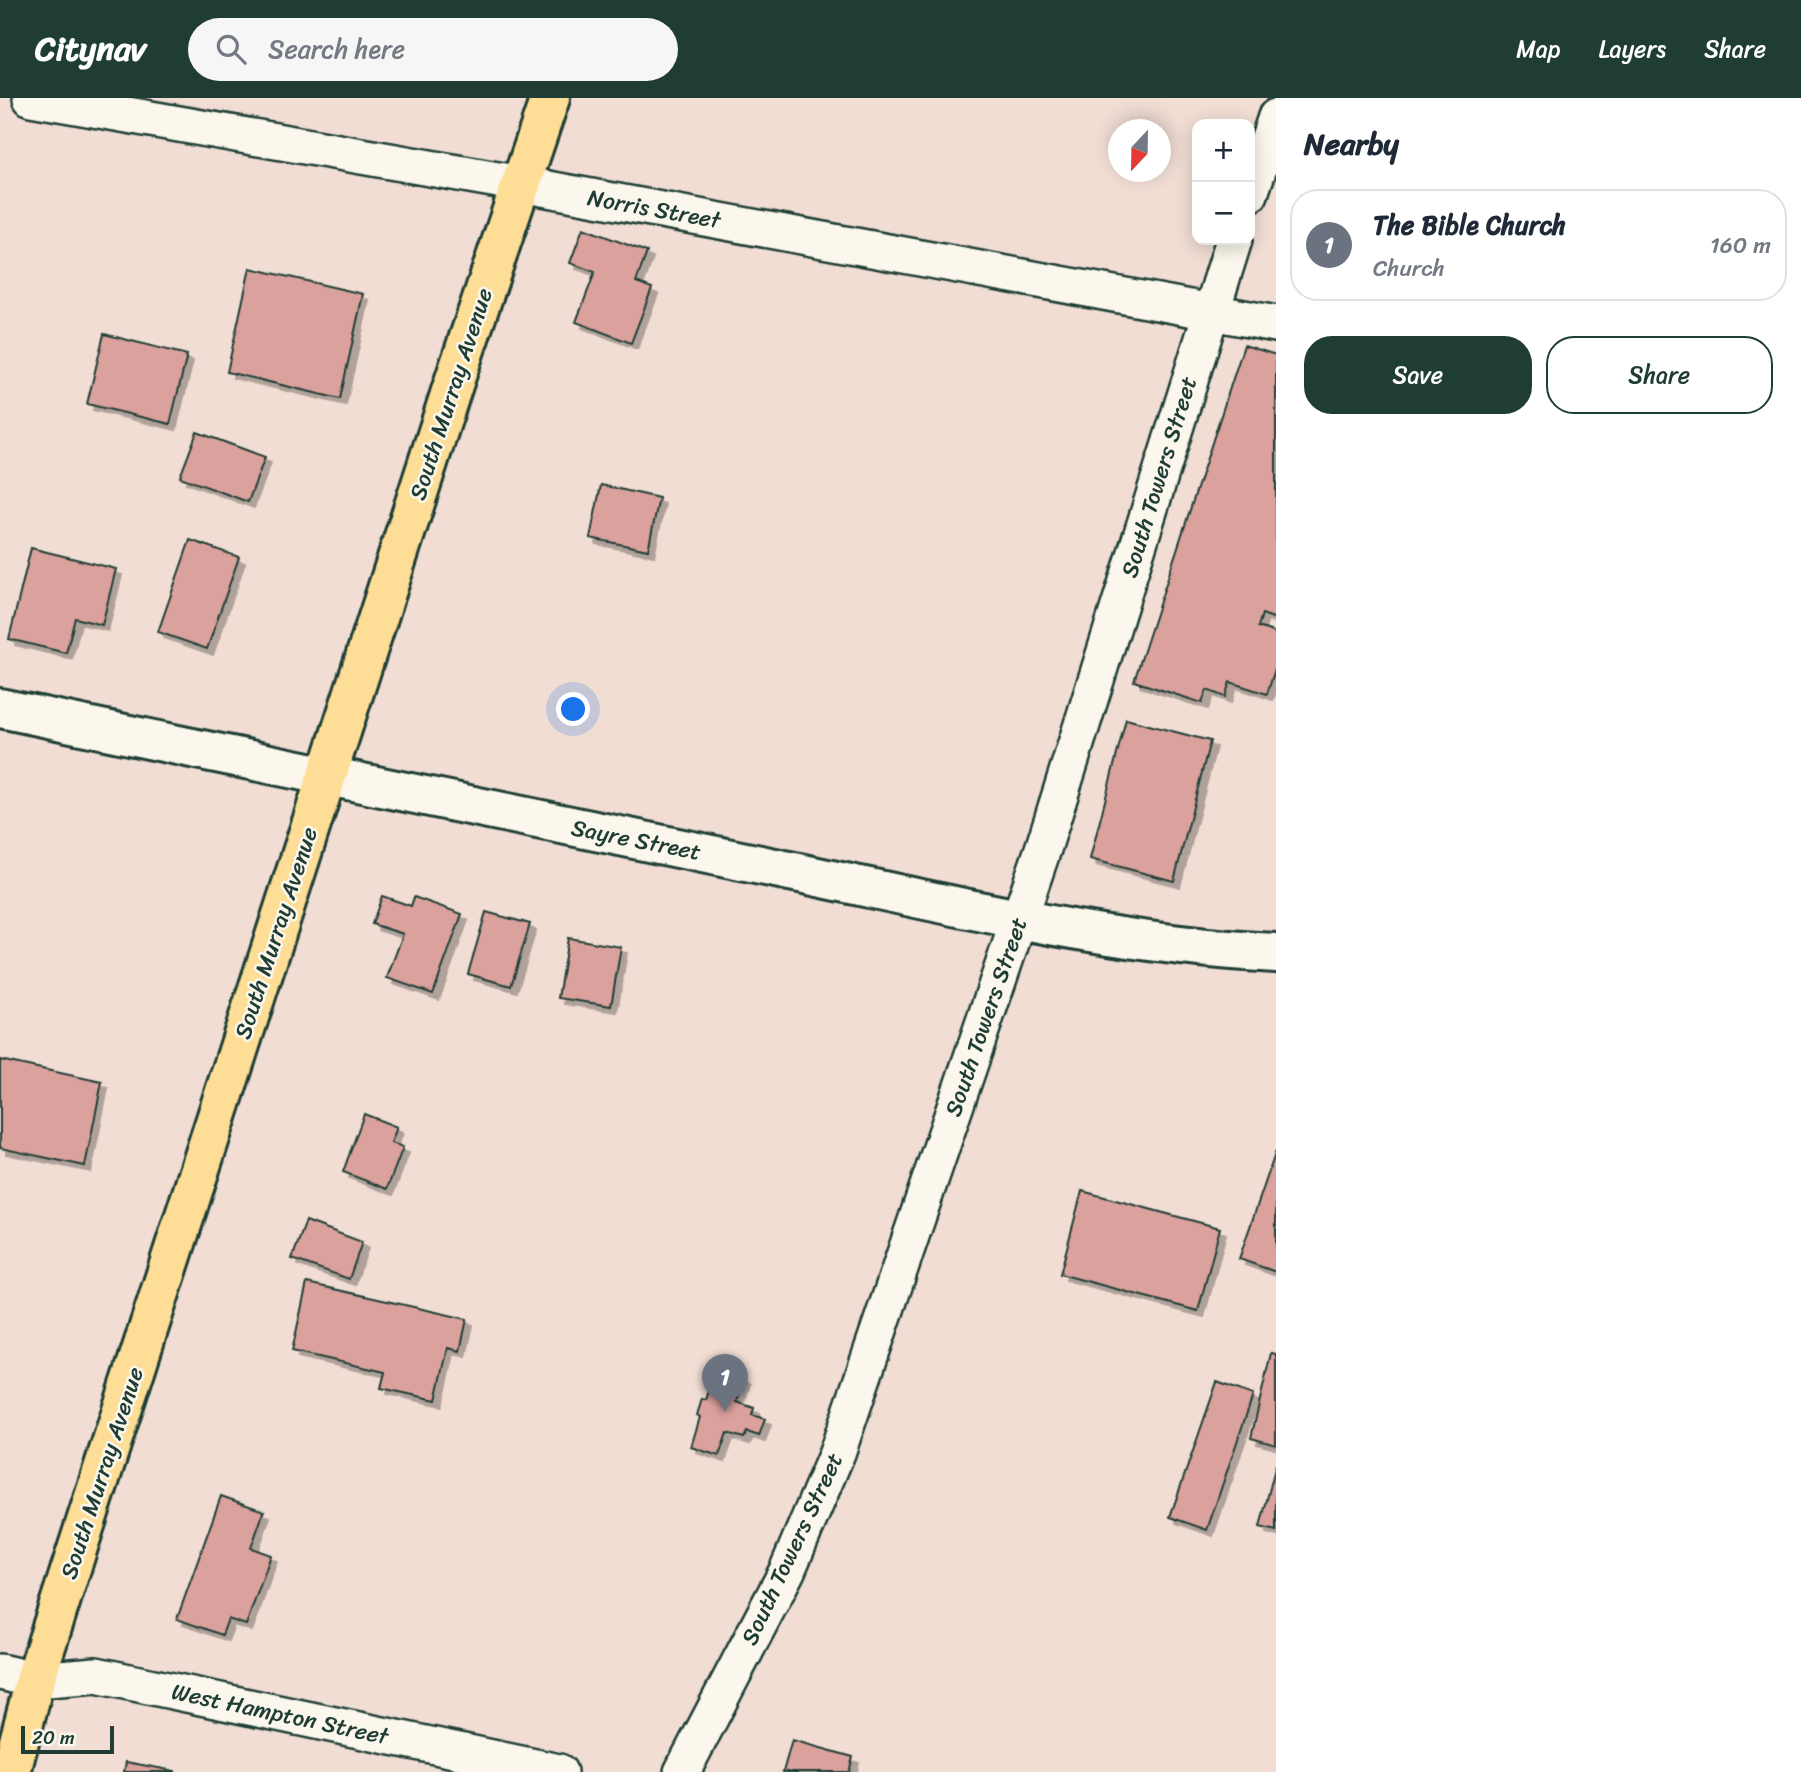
<!DOCTYPE html>
<meta charset="utf-8">
<style>
:root{--surface:#fff;--page:#f6f6f7;--text:#1f2937;--muted:#747a83;--line:#e0e1e3;--accent:#1f3d34}
body{margin:0;font-family:Sriracha,sans-serif;background:var(--page);color:var(--text)}
.controls{position:absolute;right:21px;top:21px;display:grid;overflow:hidden;border-radius:14px;box-shadow:0 4px 18px #0003}
.controls button{width:63px;height:63px;display:grid;place-items:center;padding:0;border:0;border-bottom:2px solid var(--line);background:var(--surface);color:var(--text);font:35px sans-serif}
.compass{position:absolute;left:1108px;top:21px;width:63px;height:63px;border-radius:50%;background:var(--surface);box-shadow:0 4px 18px #0003;rotate:202deg}
.scale{position:absolute;left:21px;bottom:18px;width:93px;box-sizing:border-box;padding-left:7px;border:4px solid #1f3d34;border-top:0;font-size:19px;line-height:24px;white-space:nowrap;color:#1f3d34;-webkit-text-stroke:5px #fbf7ec;paint-order:stroke}
.you{position:absolute;left:574px;top:612px;width:24px;height:24px;margin:-18px;border:5px solid #fff;border-radius:50%;background:#1a73e8;box-shadow:0 0 0 10px #1a73e833}
.badge{display:grid;place-items:center;width:46px;height:46px;border-radius:50%;background:var(--accent);color:#fff;font-size:23px;font-weight:700}
.pin{position:absolute;translate:-50% -58px;filter:drop-shadow(0 2px 4px #0008)}
.pin::after{content:'';position:absolute;top:37px;width:24px;height:21px;background:inherit;clip-path:polygon(0 0,100% 0,50% 100%)}
.list{margin:0;padding:0;list-style:none}
h2{display:flex;justify-content:space-between;align-items:center;height:91px;margin:0;padding:0 28px;font-size:30px}
h2 small{font-size:23px;font-weight:400;color:var(--muted)}
.list li{display:grid;grid-template-columns:46px 1fr auto;gap:21px;align-items:center;box-sizing:border-box;height:112px;margin:0 14px 14px;padding:0 14px;border:2px solid var(--line);border-radius:28px}
.list b{display:block;font-size:26px;white-space:nowrap}
.list p{margin:0;font-size:23px;white-space:nowrap;color:var(--muted)}
.list em{font-size:23px;font-style:normal;color:var(--muted)}
.actions{display:flex;gap:14px;padding:21px 28px}
.actions a{flex:1;padding:16px 0;border:2px solid var(--accent);border-radius:28px;text-align:center;font-size:24px;color:var(--accent)}
.actions .main{background:var(--accent);color:#fff}
.icon{flex:none;width:38px;height:38px;fill:none;stroke:currentColor;stroke-width:2;stroke-linecap:round;stroke-linejoin:round}
.map{position:relative;flex:none;width:1276px;height:1674px;overflow:hidden}
header{display:flex;align-items:center;gap:42px;box-sizing:border-box;height:98px;padding:0 35px;background:var(--accent);color:#fff}
header strong{font-size:33px}
nav{display:flex;gap:38px;margin-inline-start:auto;font-size:24px}
.search{width:490px;height:63px;background:var(--page);display:flex;align-items:center;gap:18px;box-sizing:border-box;padding:0 24px;border-radius:38px;color:var(--muted);font-size:26px}
main{display:flex}
aside{flex:1;background:var(--surface)}
.map>svg:first-child{display:block}
</style>
<header>
<strong>Citynav</strong>
<div class="search"><svg class="icon" aria-label="search" viewBox="0 0 24 24"><circle cx="10" cy="10" r="6"/><path d="M15 15l6 6"/></svg>Search here</div>
<nav><a>Map</a><a>Layers</a><a>Share</a></nav>
</header>
<main>
<div class="map">
<svg width="1276" height="1674" viewBox="0 0 1276 1674">
<defs>
<filter id="shadow"><feDropShadow dx="6" dy="6" stdDeviation="0" flood-color="#0004"/></filter>
</defs>
<rect width="100%" height="100%" fill="#f1ddd4"/>
<filter id="ink" filterUnits="userSpaceOnUse"><feTurbulence type="fractalNoise" baseFrequency=".0143" numOctaves="2"/><feDisplacementMap in="SourceGraphic" scale="14" xChannelSelector="R" yChannelSelector="G"/><feConvolveMatrix kernelMatrix="1 2 1 2 8 2 1 2 1" color-interpolation-filters="sRGB"/></filter>
<g filter="url(#ink)">
<g fill="#dba19d" stroke="#1f3d34" stroke-width="2" filter="url(#shadow)">
<path d="M583 130 647 154 636 184 652 190 631 245 576 224 595 174 570 165Z"/>
<path d="M250 170 363 196 340 301 227 274Z"/>
<path d="M104 236 187 257 170 326 87 306Z"/>
<path d="M1244 247 1276 257V521L1262 516 1258 529 1276 535V568L1267 596 1230 584 1225 599 1207 592 1202 605 1134 583Z"/>
<path d="M197 334 265 359 248 404 180 379Z"/>
<path d="M601 387 659 400 648 452 590 440Z"/>
<path d="M190 442 239 459 207 551 158 534Z"/>
<path d="M31 450 116 471 102 527 75 520 66 555 9 541Z"/>
<path d="M1126 621 1210 643 1174 783 1090 761Z"/>
<path d="M382 798 411 808 414 799 462 816 433 896 387 880 403 836 372 826Z"/>
<path d="M486 814 530 826 511 888 468 876Z"/>
<path d="M568 840 621 849 611 908 558 900Z"/>
<path d="M0 962 102 984 85 1068 0 1050Z"/>
<path d="M364 1016 397 1029 391 1045 403 1049 387 1091 343 1074Z"/>
<path d="M1276 1053V1174L1239 1161Z"/>
<path d="M1082 1093 1220 1130 1198 1213 1060 1176Z"/>
<path d="M306 1123 362 1144 349 1181 292 1161Z"/>
<path d="M307 1185 467 1221 460 1253 448 1250 436 1302 381 1290 385 1274 292 1253Z"/>
<path d="M1271 1255 1276 1256V1347L1251 1340Z"/>
<path d="M716 1271 744 1280 737 1304 754 1310 752 1317 765 1321 759 1338 747 1334 744 1340 727 1335 719 1358 691 1349 700 1319 697 1317 702 1301 706 1302Z"/>
<path d="M1217 1284 1253 1297 1207 1432 1170 1419Z"/>
<path d="M1276 1366V1433L1260 1429Z"/>
<path d="M221 1398 264 1413 251 1450 271 1457 246 1527 228 1521 222 1537 177 1521Z"/>
<path d="M792 1642 853 1659 849 1674H783Z"/>
<path d="M126 1664 175 1673V1674H124Z"/>
</g>
<g fill="none" stroke-linecap="round" stroke-linejoin="round">
<defs>
<g id="street">
<path d="M31 0 521 86 1276 226"/>
<path d="M1250 96 1276 19"/>
<path d="M0 1574 35 1582 96 1577 559 1674"/>
<path d="M682 1674 787 1473 837 1355 1044 748 1234 142"/>
</g>
<path id="secondary" d="M0 610C260 664 520 719 780 771 944 805 1109 847 1276 855"/>
<path id="primary" d="M11 1674 35 1582 454 284 550 0"/>
</defs>
<use href="#street" stroke="#1f3d34" stroke-width="40"/>
<use href="#secondary" stroke="#1f3d34" stroke-width="44"/>
<use href="#primary" stroke="#1f3d34" stroke-width="44"/>
<use href="#street" stroke="#fbf7ec" stroke-width="35"/>
<use href="#secondary" stroke="#fbf7ec" stroke-width="38"/>
<use href="#primary" stroke="#fedd96" stroke-width="38"/>
</g>
</g>
<g text-anchor="middle" dominant-baseline="central" stroke-width="5" stroke-linejoin="round" paint-order="stroke">
<g font-size="23" fill="#1f3d34" stroke="#fbf7ec">
<text transform="translate(654 111) rotate(10)">Norris Street</text>
<text transform="translate(451 296) rotate(-72)">South Murray Avenue</text>
<text transform="translate(1159 379) rotate(-73)">South Towers Street</text>
<text transform="translate(636 742) rotate(11)">Sayre Street</text>
<text transform="translate(276 835) rotate(-72)">South Murray Avenue</text>
<text transform="translate(986 919) rotate(-71)">South Towers Street</text>
<text transform="translate(102 1375) rotate(-72)">South Murray Avenue</text>
<text transform="translate(792 1451) rotate(-65)">South Towers Street</text>
<text transform="translate(280 1616) rotate(12)">West Hampton Street</text>
</g>
</g>
</svg>
<div class="controls">
<button>+</button>
<button>−</button>
</div>
<svg class="compass" viewBox="-18 -18 36 36"><path d="M0-13l5 13h-10z" fill="#e53935"/><path d="M0 13l5-13h-10z" fill="#747a83"/></svg>
<div class="scale">20 m</div>
<div class="you"></div>
<div class="pin badge" style="left:725px;top:1314px;background:#6b7280">1</div>
</div>
<aside>
<h2>Nearby<small></small></h2>
<ul class="list">
<li><span class="badge" style="background:#6b7280">1</span><div><b>The Bible Church</b><p>Church</p></div><em>160 m</em></li>
</ul>
<div class="actions"><a class="main">Save</a><a>Share</a></div>
</aside>
</main>
